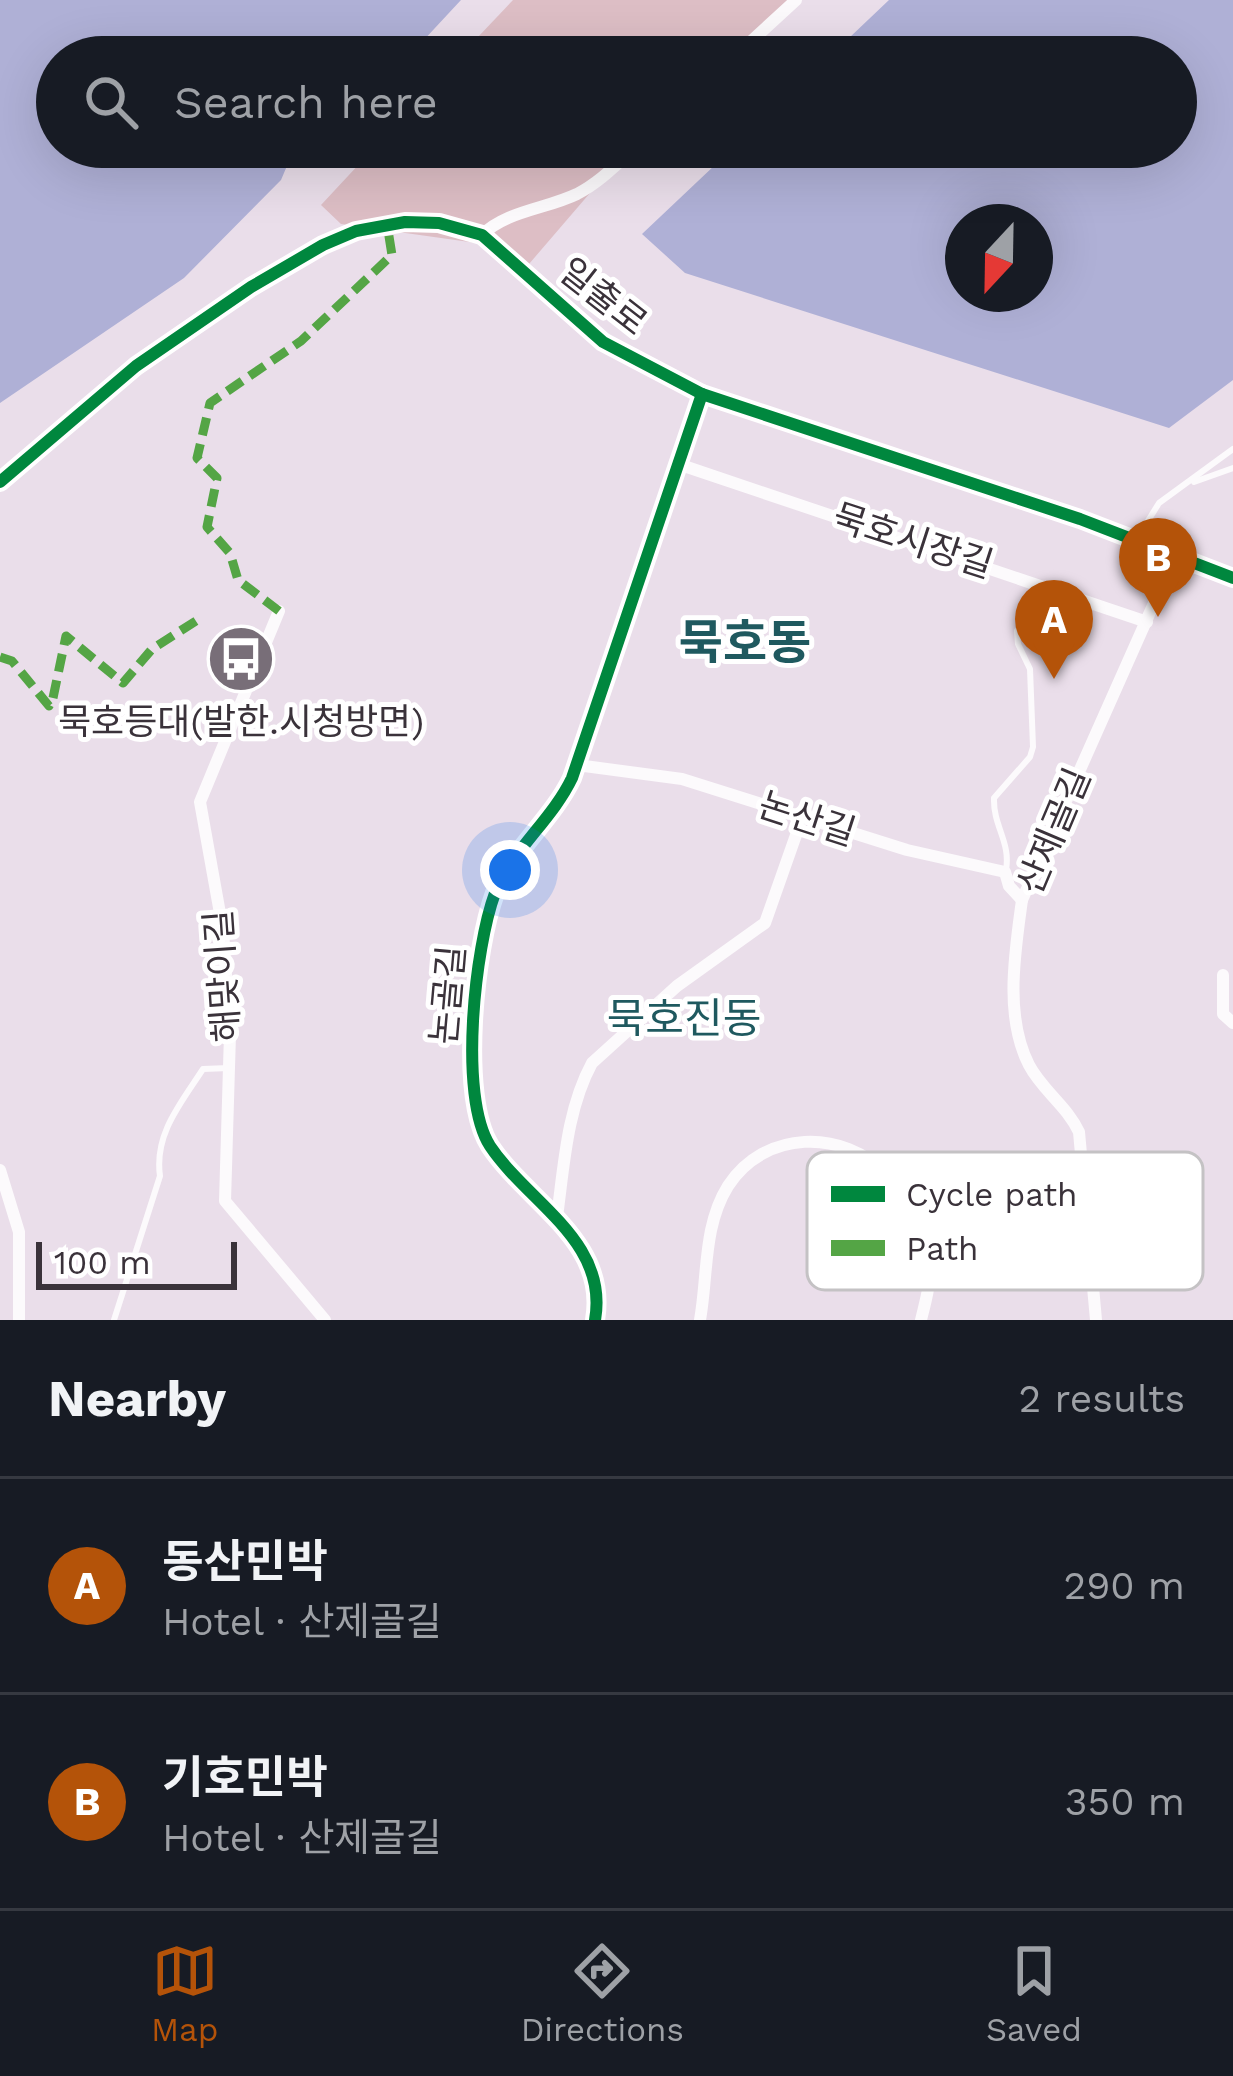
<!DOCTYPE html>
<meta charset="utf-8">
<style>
:root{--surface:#171b24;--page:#20242c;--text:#f1f3f6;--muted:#9ea1a6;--line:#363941;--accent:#b45309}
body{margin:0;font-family:"Work Sans","Noto Sans KR",sans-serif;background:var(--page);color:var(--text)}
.compass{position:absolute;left:945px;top:204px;width:108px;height:108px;border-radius:50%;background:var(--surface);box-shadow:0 12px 48px #0002;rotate:202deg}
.scale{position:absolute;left:36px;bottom:30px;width:201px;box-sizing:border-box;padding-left:12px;border:6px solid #3a323a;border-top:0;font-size:33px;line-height:42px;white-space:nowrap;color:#3a323a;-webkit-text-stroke:9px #fff;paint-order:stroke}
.you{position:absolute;left:510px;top:870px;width:42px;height:42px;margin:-30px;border:9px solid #fff;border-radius:50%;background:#1a73e8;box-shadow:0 0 0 18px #1a73e833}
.badge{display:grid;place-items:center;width:78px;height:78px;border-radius:50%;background:var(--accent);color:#fff;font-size:39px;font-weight:700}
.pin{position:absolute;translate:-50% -99px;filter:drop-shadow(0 3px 6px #0008)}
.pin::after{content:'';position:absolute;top:63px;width:42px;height:36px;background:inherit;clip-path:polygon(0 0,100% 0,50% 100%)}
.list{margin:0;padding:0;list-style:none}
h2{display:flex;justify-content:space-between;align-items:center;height:156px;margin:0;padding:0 48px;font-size:51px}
h2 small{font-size:39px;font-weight:400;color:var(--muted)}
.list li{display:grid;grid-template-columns:78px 1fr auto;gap:36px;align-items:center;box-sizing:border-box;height:216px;padding:0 48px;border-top:3px solid var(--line)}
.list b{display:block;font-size:45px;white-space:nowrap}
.list p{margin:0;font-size:39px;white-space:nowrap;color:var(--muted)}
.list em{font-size:39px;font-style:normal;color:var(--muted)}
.icon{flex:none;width:66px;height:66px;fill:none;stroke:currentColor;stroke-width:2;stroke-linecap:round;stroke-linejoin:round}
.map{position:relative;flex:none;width:1233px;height:1320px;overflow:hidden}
.search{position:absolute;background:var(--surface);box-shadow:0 12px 48px #0002;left:36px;right:36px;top:36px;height:132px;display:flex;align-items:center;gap:30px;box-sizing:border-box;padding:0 42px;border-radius:66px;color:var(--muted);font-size:45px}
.sheet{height:588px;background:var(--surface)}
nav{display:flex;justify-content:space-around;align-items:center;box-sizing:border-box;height:168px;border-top:3px solid var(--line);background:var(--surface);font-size:33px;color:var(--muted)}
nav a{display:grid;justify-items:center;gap:6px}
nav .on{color:var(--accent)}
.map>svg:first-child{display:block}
</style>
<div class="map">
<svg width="1233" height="1320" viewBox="0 0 1233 1320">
<rect width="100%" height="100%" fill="#eadeea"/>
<g fill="#ddbec5">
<path d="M513 0H796L734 57H459Z"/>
<path d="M375 147H636L602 179 523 271 491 245 341 224 321 205Z"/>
</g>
<g fill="#afb0d6" fill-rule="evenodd">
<path d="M0 0H461L408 57H57V147H295L281 180 184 278 0 403Z"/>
<path d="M889 0H1233V380L1169 428 685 273 642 234 734 147H1176V57H829ZM963 222H1035V294H963Z"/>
</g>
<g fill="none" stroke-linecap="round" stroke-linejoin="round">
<g stroke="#fcfafc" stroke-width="6">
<path d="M1194 482 1233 468"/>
<path d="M1138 537 1159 503 1233 449"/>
<path d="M1006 870C1011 842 993 826 994 798L1030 757 1033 747 1030 669 1018 644 1017 631"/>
<path d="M114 1320 160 1176C154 1134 181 1103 203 1069L229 1068"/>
</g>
<g stroke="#fcfafc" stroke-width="12">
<path d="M734 57 796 0"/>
<path d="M482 235C506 211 546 209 577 194 600 182 617 164 636 147"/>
<path d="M678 464 1147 622"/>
<path d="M279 611 200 802 223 930 230 1034 225 1201 325 1320"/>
<path d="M577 765 682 779 907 850 1005 872 1009 886 1022 900"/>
<path d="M1223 975V1014L1233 1023"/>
<path d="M0 1170 19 1232V1320"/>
<path d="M557 1217C564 1165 567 1109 592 1063L677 986 765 923 802 818"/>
<path d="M595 1320C609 1241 528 1203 490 1146 458 1096 475 947 495 893 512 850 552 820 572 778L702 394"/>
<path d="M700 1320C708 1275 703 1226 728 1186 764 1130 843 1128 887 1175 909 1197 925 1235 929 1266 931 1284 925 1303 921 1320"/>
<path d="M1096 1320 1079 1132C1067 1106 1042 1090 1029 1065 1004 1016 1015 952 1022 900L1175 556"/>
</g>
<path stroke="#fcfafc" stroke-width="16" d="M0 482 136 366 251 287 323 245 356 231 405 222 439 223 482 235 603 342 702 394 1080 519 1233 578"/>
<g stroke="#54a545" stroke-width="9" stroke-dasharray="18 9" stroke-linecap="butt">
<path d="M279 611 238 580 230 553 207 527 217 478 197 458 210 403 301 341 392 255 387 224"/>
<path d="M0 657 12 661 49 706 53 698"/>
<path d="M53 698 66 636 123 683 152 649 199 619"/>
</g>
<defs>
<g id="cycleway">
<path d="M0 482 136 366 251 287 323 245 356 231 405 222 439 223 482 235 603 342 702 394 1080 519 1233 578"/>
<path d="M595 1320C609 1241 528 1203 490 1146 458 1096 475 947 495 893 512 850 552 820 572 778L702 394"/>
</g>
</defs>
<use href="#cycleway" stroke="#fff" stroke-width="20"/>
<use href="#cycleway" stroke="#00873e" stroke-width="12"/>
</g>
<defs>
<symbol id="bus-disc" viewBox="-11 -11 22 22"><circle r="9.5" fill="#786e78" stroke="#fff"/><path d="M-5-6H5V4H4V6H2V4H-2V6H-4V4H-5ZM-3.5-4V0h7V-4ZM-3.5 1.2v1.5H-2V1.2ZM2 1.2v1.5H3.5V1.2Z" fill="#fff"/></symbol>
</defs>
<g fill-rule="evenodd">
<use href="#bus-disc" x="203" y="621" width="76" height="76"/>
</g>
<g text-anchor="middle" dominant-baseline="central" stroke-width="10" stroke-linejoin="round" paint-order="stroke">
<g font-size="36" fill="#3a323a" stroke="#fff">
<text transform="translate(603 297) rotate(38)">일출로</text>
<text transform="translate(913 541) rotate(18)">묵호시장길</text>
<text transform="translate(807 819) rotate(18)">논산길</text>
<text transform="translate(1054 831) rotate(-67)">산제골길</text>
<text transform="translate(223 976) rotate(-94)">해맞이길</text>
<text transform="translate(448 995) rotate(-85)">논골길</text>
</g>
<g font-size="36" fill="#3a323a" stroke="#fff">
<text x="241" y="722">묵호등대(발한.시청방면)</text>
</g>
<g font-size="42" fill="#1f595f" stroke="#fff">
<text x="684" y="1018">묵호진동</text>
</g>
<g font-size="48" font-weight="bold" fill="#1f595f" stroke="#fff">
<text x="745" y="642">묵호동</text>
</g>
</g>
<rect x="807" y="1152" width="396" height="138" rx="18" fill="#fff" stroke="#c4c2c4" stroke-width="3"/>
<rect x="831" y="1186" width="54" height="16" fill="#00873e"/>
<rect x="831" y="1240" width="54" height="16" fill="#54a545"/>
<g font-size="33" fill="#3a323a">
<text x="906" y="1206">Cycle path</text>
<text x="906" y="1260">Path</text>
</g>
</svg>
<svg class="compass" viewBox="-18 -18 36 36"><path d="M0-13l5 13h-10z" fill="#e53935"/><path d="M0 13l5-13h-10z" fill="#9ea1a6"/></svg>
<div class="scale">100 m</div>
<div class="you"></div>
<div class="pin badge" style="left:1054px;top:679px">A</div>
<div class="pin badge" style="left:1158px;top:617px">B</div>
<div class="search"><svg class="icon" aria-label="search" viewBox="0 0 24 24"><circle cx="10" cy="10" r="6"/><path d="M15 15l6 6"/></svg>Search here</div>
</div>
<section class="sheet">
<h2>Nearby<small>2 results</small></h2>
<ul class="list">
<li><span class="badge">A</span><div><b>동산민박</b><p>Hotel · 산제골길</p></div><em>290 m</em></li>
<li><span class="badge">B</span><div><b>기호민박</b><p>Hotel · 산제골길</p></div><em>350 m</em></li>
</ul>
</section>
<nav>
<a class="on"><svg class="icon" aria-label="map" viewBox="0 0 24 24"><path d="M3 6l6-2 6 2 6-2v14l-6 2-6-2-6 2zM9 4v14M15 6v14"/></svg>Map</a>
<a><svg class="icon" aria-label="directions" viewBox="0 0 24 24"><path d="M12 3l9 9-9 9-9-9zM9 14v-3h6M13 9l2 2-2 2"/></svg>Directions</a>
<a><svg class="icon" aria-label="saved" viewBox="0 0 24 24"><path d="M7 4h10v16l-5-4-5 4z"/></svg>Saved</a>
</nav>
